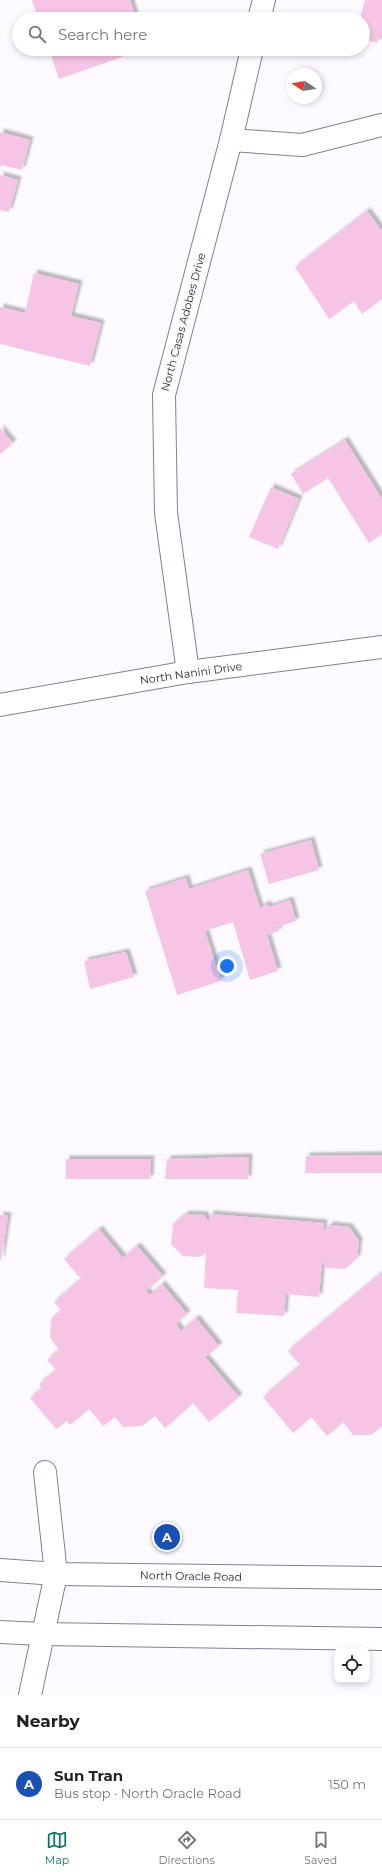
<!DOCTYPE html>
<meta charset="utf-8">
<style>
:root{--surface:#fff;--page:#f6f6f6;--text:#222;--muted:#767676;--line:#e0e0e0;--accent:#0f766e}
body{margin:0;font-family:Montserrat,sans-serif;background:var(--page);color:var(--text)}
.controls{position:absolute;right:12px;bottom:12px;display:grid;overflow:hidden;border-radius:8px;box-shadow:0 2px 6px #0003}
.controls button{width:36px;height:36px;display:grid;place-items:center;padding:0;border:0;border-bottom:1px solid var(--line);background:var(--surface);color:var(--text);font:20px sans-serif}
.compass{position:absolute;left:286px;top:68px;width:36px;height:36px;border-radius:50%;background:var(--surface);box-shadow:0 2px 6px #0003;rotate:282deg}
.you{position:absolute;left:227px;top:966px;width:14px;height:14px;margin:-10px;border:3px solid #fff;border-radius:50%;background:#1a73e8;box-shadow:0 0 0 6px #1a73e833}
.badge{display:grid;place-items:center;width:26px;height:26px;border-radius:50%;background:var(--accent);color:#fff;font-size:13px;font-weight:700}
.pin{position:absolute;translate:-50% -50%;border:2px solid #fff;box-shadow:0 1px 4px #0006}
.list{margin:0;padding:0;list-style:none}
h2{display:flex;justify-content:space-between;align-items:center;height:52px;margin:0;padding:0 16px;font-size:17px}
h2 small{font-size:13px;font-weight:400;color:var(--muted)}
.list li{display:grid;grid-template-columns:26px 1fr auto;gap:12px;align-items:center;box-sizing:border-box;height:72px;padding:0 16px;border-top:1px solid var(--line)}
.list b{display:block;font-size:15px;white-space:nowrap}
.list p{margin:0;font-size:13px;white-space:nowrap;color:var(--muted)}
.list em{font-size:13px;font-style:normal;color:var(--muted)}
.icon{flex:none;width:22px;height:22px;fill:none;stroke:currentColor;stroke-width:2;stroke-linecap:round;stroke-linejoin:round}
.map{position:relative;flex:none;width:382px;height:1695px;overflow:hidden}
.search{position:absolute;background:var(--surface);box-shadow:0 2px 6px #0003;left:12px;right:12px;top:12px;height:44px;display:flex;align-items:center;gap:10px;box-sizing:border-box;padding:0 14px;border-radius:22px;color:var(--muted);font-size:15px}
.sheet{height:124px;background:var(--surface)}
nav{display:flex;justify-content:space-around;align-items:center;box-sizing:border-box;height:56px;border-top:1px solid var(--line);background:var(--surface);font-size:11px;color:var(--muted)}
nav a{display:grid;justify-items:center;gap:2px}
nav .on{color:var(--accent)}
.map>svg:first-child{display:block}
</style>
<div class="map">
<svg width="382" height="1695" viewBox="0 0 382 1695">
<defs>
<filter id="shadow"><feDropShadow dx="3.5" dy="-3.5" stdDeviation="1" flood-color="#0004"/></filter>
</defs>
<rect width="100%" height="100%" fill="#fcfaff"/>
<g fill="#f6c4e4" filter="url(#shadow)">
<path d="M32 0H130L136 19H38Z"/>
<path d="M365 0H382V35H380L377 43 363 39V19H360Z"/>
<path d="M49 49H119L122 57 59 79Z"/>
<path d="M0 132 30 140 22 170 1 165 0 168Z"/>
<path d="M0 175 18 180 9 212 0 210Z"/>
<path d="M367 211 382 231V299L362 314 354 301 329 319 295 267Z"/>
<path d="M34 273 79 284 71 316 101 323 90 366 0 344V307L25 313Z"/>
<path d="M0 428 13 443 0 454Z"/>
<path d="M345 440 382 499V534L369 543 328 478 303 494 291 474Z"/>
<path d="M271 487 299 499 278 549 249 537Z"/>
<path d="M311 840 319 870 269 884 260 854Z"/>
<path d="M248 870 260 908 267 904 269 907 290 900 296 921 277 927 279 931 267 935 278 971 250 980 233 922 205 931 221 981 177 995 145 891 186 878 189 889Z"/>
<path d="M126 952 134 977 90 989 84 961Z"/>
<path d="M382 1155V1173H305L306 1156Z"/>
<path d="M249 1157 248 1179H165L167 1159Z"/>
<path d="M66 1159H151L150 1179H66Z"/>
<path d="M186 1214 204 1215 209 1222 210 1214 324 1223 323 1232 330 1225 349 1227 359 1241 357 1258 345 1269 326 1268 322 1261 319 1297 286 1294 284 1316 236 1313 238 1290 204 1288 206 1252 200 1257 183 1256 171 1244 173 1224Z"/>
<path d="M0 1215 8 1216 1 1260H0Z"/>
<path d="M99 1229 123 1258 137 1246 163 1276 146 1291 150 1295 162 1284 187 1314 176 1324 181 1331 196 1318 219 1346 205 1357 239 1397 209 1422 193 1403 165 1428 155 1416 142 1426 123 1427 115 1417 103 1426 89 1409 70 1425 67 1421 56 1429 30 1398 42 1388 39 1384 56 1370 47 1360 59 1350 50 1338 51 1319 61 1310 54 1302 81 1279 64 1259Z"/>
<path d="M382 1272V1426L371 1435H353L343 1422 327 1436 311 1417 293 1433 263 1397 300 1365 288 1351Z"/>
</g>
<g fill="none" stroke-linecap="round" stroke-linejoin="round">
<defs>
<g id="minor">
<path d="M259 19 264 0"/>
<path d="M231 140 302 145 382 125"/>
<path d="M188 672 166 513 164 395 231 140 252 49"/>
<path d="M0 705 188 672 382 647"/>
<path d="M30 1695 56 1574 45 1472"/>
</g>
<g id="highway">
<path d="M0 1570 56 1574 382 1578"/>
<path d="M0 1632 42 1634 382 1639"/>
</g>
</defs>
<use href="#minor" stroke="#857e92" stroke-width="24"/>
<use href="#highway" stroke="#857e92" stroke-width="24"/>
<use href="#minor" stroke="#fff" stroke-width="22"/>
<use href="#highway" stroke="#fff" stroke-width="22"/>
</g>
<g text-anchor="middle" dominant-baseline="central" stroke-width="3" stroke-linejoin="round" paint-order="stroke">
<g font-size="11" fill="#2d2a33" stroke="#fcfaff">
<text transform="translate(183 322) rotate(-75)">North Casas Adobes Drive</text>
<text transform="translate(191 673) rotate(-8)">North Nanini Drive</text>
<text transform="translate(191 1576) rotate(1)">North Oracle Road</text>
</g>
</g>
</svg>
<div class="controls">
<button><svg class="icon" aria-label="locate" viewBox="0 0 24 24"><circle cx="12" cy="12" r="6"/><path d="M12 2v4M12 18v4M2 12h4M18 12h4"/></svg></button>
</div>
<svg class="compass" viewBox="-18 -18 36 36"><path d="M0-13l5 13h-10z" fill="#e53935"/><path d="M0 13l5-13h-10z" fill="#767676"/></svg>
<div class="you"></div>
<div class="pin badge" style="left:167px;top:1537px;background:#1a4fb4">A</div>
<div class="search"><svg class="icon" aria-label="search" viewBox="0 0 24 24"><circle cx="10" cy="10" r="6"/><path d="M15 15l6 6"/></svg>Search here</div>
</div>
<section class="sheet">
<h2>Nearby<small></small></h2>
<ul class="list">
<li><span class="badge" style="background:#1a4fb4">A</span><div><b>Sun Tran</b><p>Bus stop · North Oracle Road</p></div><em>150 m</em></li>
</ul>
</section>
<nav>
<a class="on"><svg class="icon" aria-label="map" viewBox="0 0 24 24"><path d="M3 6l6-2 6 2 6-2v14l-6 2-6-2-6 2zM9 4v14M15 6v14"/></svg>Map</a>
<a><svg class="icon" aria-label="directions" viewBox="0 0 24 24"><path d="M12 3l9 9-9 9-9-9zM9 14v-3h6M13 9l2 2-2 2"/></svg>Directions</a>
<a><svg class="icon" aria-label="saved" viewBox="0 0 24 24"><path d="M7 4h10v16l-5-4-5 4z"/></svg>Saved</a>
</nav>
